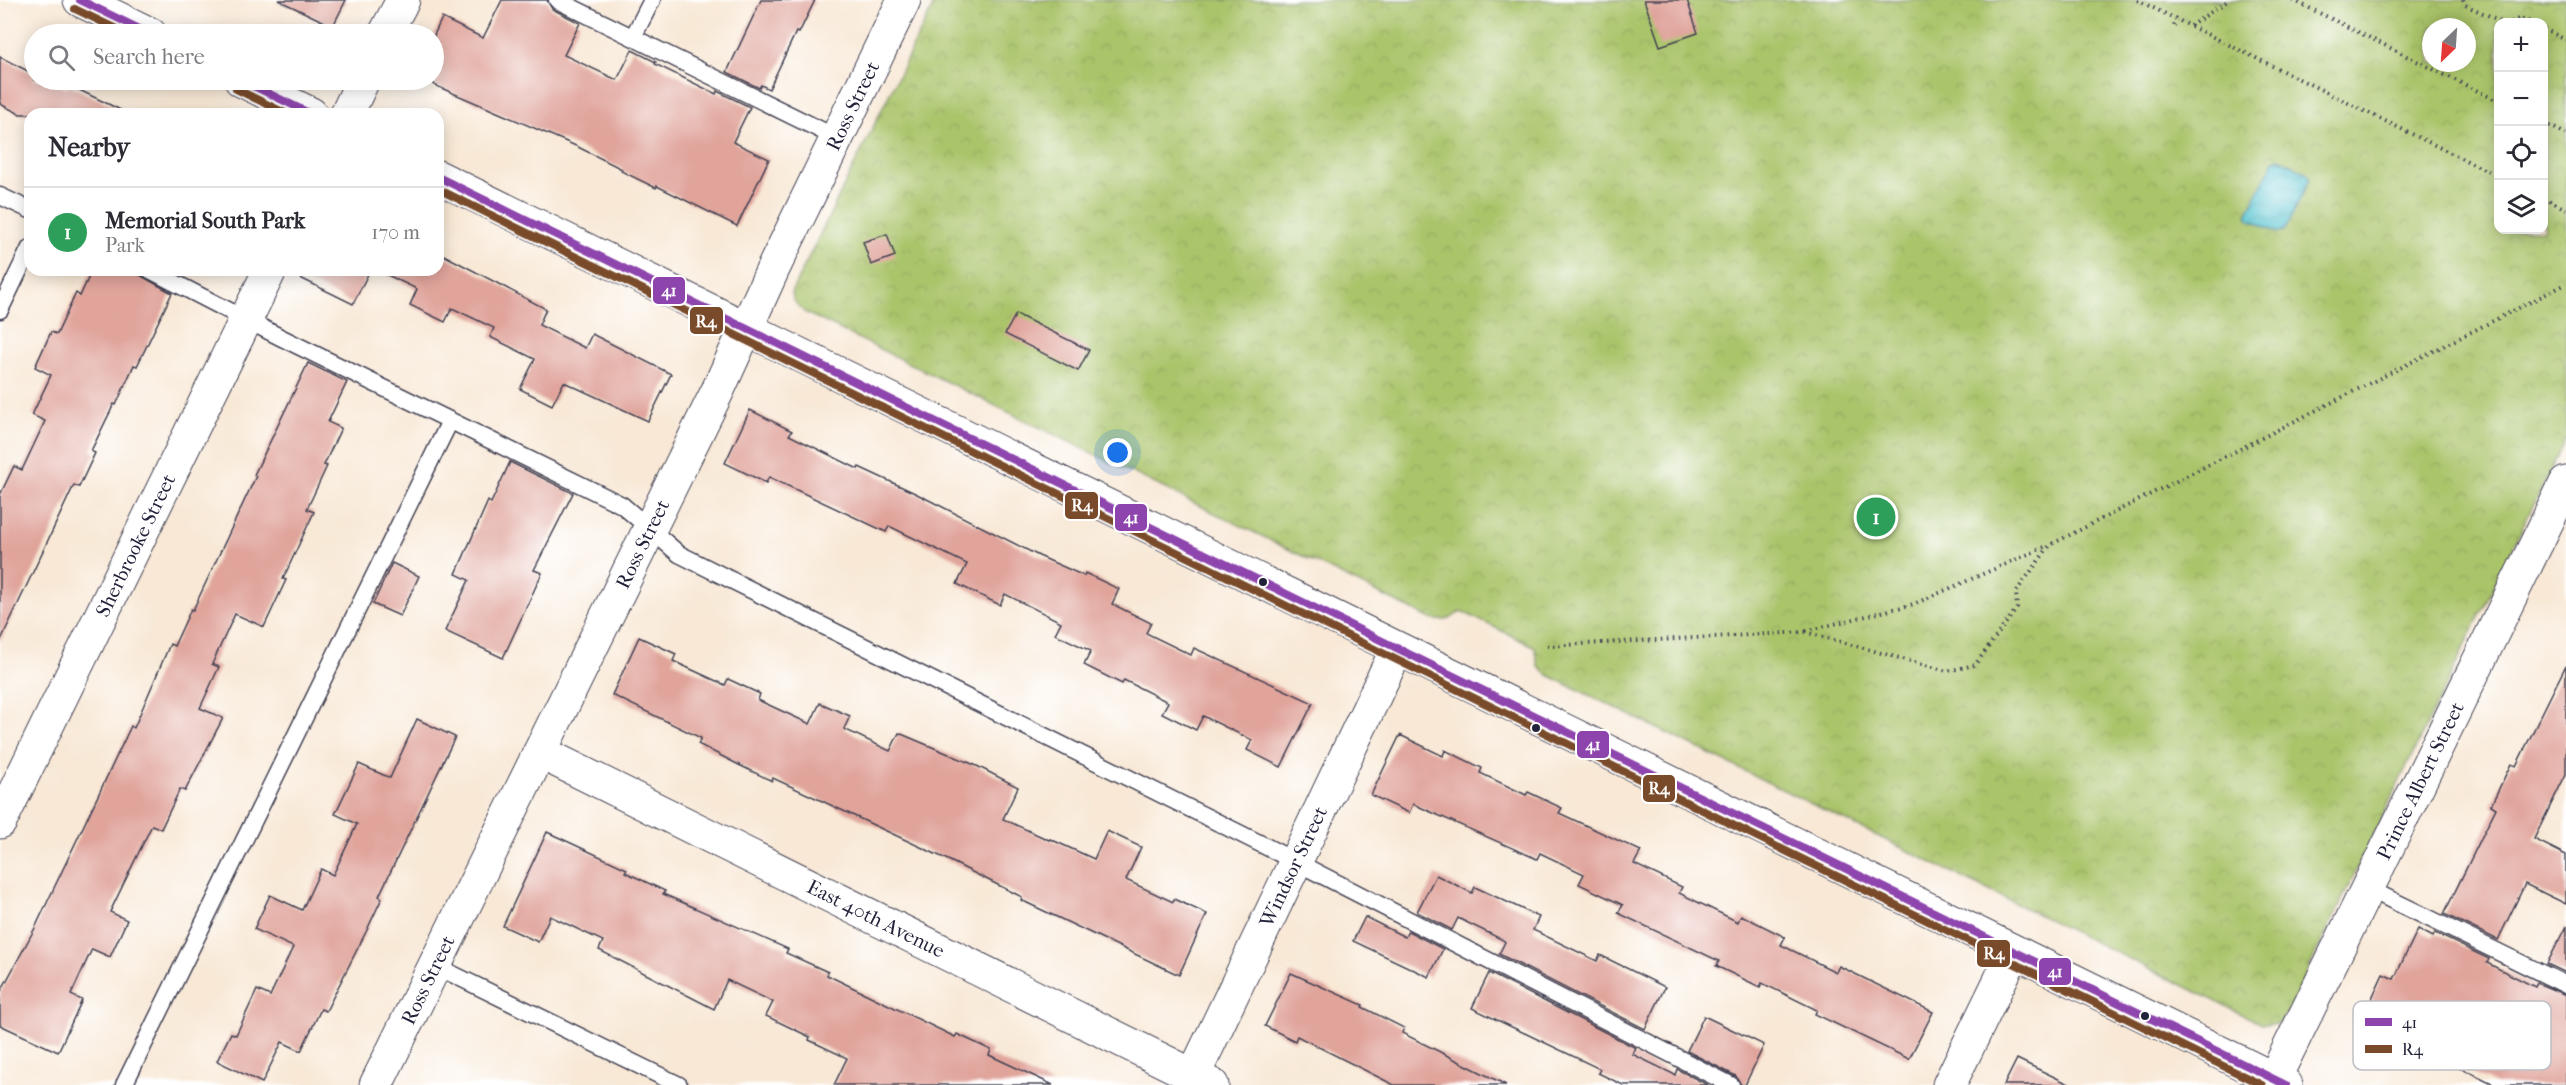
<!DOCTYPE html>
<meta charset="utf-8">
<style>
:root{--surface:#fff;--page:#f2f2f3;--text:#2b2b33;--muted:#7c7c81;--line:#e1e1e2;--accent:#d1495b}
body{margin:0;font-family:"IM FELL French Canon",serif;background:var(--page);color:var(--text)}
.controls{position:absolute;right:18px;top:18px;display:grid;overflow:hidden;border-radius:12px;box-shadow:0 3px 15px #0003}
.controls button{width:54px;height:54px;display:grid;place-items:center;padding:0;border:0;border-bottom:2px solid var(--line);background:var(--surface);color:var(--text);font:30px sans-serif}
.compass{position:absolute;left:2422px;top:18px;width:54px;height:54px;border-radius:50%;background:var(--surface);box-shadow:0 3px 15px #0003;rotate:205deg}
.you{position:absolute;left:1118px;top:453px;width:21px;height:21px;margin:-15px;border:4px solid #fff;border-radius:50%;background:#1a73e8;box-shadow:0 0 0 9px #1a73e833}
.badge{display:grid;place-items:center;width:39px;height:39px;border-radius:50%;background:var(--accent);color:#fff;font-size:20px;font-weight:700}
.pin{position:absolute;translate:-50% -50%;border:3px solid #fff;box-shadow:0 2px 6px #0006}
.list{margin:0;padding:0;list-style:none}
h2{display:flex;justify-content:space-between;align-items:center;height:78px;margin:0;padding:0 24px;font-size:26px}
h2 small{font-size:20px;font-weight:400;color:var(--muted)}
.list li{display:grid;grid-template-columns:39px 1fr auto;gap:18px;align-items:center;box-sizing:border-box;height:90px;padding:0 24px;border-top:2px solid var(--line)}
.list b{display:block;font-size:22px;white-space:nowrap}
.list p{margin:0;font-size:20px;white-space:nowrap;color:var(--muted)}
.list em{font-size:20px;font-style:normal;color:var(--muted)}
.icon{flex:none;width:33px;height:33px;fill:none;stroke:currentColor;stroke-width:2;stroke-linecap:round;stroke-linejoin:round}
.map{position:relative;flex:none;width:2566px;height:1085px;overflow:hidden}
.search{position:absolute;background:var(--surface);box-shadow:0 3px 15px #0003;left:24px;top:24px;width:420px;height:66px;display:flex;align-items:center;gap:15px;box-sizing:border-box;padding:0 21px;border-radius:33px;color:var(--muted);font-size:22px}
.panel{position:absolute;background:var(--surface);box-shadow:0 3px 15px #0003;left:24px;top:108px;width:420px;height:168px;border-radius:18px}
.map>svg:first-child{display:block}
</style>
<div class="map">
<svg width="2566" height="1085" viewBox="0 0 2566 1085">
<defs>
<pattern id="park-crowns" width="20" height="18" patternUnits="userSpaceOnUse" patternTransform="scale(1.5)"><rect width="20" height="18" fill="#aac46a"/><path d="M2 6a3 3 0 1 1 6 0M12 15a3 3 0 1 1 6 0" fill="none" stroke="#92a85d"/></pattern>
<pattern id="water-waves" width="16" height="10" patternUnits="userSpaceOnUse" patternTransform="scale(1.5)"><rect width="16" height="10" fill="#58c4d0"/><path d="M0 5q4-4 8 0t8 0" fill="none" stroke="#4ca8b4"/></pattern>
</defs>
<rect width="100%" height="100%" fill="#fff"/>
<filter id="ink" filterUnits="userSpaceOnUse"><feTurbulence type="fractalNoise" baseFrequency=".0167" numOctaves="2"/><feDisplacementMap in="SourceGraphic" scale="12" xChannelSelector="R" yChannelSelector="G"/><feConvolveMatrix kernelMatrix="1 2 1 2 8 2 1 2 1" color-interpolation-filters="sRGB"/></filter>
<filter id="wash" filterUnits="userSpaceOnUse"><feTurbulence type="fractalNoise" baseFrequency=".008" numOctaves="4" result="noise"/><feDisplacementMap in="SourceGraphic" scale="24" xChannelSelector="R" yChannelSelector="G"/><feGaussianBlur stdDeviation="1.35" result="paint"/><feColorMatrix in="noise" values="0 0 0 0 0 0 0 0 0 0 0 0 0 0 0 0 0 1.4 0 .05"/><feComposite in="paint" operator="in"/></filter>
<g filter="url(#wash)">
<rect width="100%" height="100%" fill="#f8e8d5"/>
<path fill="url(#park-crowns)" stroke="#667352" stroke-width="1.5" fill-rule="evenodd" d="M936 0H2566V438L2288 1011 2279 1024H2262L1548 675 1538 666 1535 647 1461 611C1451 620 1444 622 1431 619L804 312 793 300 792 291ZM2498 22H2544V230H2498ZM2431 27H2467V63H2431Z"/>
<path fill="url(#water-waves)" stroke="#3d7386" stroke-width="1.5" d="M2279 158 2308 173 2310 179 2284 232 2278 233 2249 219 2247 215 2274 160Z"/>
<g id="blocks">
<g fill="#e0a49b">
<path d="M278 0H346L333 26Z"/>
<path d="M502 0H547L552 9 580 23 564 55 617 80 632 50 656 62 655 64 716 94 717 91 750 107 733 142 769 159 737 226 657 186 656 188 621 171 622 169 576 146 434 85V35L442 18 483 38Z"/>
<path d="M761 0H815L799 33 796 32 769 89 761 85 759 88 727 72Z"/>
<path d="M1644 0H1687L1698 33 1660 46Z"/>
<path d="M0 57 34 74V80H46L67 89 69 85 129 114H20L0 104Z"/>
<path d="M887 234 895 256 871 265 863 242Z"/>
<path d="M438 252 546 309 539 325 585 348 592 334 671 374 648 421 564 382 552 405 520 389 535 359 490 337 494 328 452 308 445 322 410 305 417 289 377 270H438Z"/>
<path d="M92 270H131L172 293 137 366 134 365 116 405 114 404 91 451 95 453 79 487 74 485 0 642V495L14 466 22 470 45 421 32 415 51 375 35 367 51 332 57 334 76 293 80 296Z"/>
<path d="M289 270H370L353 304 288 272Z"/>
<path d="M1016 314 1089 350 1078 371 1005 334Z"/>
<path d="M308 363 347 382 328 422 341 428 324 465 327 466 307 509 314 512 283 579 286 580 264 627 235 614 212 664 219 667 200 708 223 718 185 791 180 789 161 829 152 825 110 912 127 920 110 957 92 949 71 995 82 1000 58 1052 0 1025V993L35 928 131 726 134 728 170 644 174 646 191 609 193 610 256 476 254 475Z"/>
<path d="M750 410 792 431 789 435 858 469 859 467 917 494 1039 556 1084 576 1085 573 1119 589 1112 604 1151 623 1146 633 1191 655 1194 648 1313 703 1281 767 1247 750 1252 740 1203 716 1196 730 1162 713 1168 702 1124 680 1122 684 1084 665 1091 651 1055 634 1061 622 1005 594 1000 605 957 584 967 564 889 526 886 532 769 477 766 483 725 463Z"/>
<path d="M510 462 573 493 534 570 542 573 503 658 445 631 469 580 456 574 488 501 491 503Z"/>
<path d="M392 563 419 576 400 616 373 604Z"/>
<path d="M639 637 676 654 673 661 725 685 728 679 760 694 758 700 810 724 820 703 850 716 844 729 890 751 899 733 977 766 1018 787 1003 819 1049 840 1050 839 1094 859 1107 831 1141 847 1126 880 1173 902 1174 899 1207 914 1179 975 1021 900 1022 897 942 857 773 778 772 781 739 765 698 744 701 738 612 695Z"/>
<path d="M2566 665V774L2534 839 2566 855V904L2525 884 2498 940 2444 914 2496 808 2491 805 2511 764 2516 766Z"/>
<path d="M417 719 455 737 379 896 382 898 366 932 326 1011 321 1009 301 1051 282 1042 262 1083 217 1061 231 1033 236 1035 257 990 270 996 293 947 254 929 270 895 302 910 321 869 333 875 357 824 335 814 359 764 390 778Z"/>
<path d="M1400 735 1443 756 1445 750 1482 768 1480 773 1526 795 1528 792 1562 808 1559 813 1641 851 1634 864 1682 887 1679 893 1738 922 1741 915 1785 937 1781 945 1836 972 1839 966 1933 1012 1909 1059 1815 1014 1817 1010 1762 983 1760 987 1716 966 1719 961 1618 913 1623 905 1579 884 1584 874 1540 853 1537 859 1413 804 1409 813 1371 795Z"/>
<path d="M547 832 627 869 625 872 665 891 663 894 788 949 786 953 828 972 827 975 955 1037 957 1034 991 1050 989 1055 1053 1085H834L847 1058 809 1040 810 1037 766 1016 773 1002 727 980 714 1009 599 950 603 941 550 916 538 942 503 926Z"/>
<path d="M1436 875 1472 893 1475 887 1539 917 1533 930 1597 961 1600 955 1665 987 1645 1029 1499 954 1505 942 1503 940 1458 918 1452 930 1417 912Z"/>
<path d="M1365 917 1405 937 1408 931 1443 949 1429 977 1353 941Z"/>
<path d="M2566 926V973L2547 964Z"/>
<path d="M2418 929 2433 937 2435 933 2489 959 2487 963 2535 987 2537 983 2566 995V1085H2496L2362 1020 2383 974 2394 979Z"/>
<path d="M1291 973 1363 1005 1362 1007 1404 1028 1402 1033 1506 1085H1394L1297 1036 1295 1041 1265 1026Z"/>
<path d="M1489 973 1636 1048 1632 1054 1675 1075 1677 1069 1708 1085H1623L1598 1073 1600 1069 1472 1008Z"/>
<path d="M1704 1016 1764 1045 1745 1085H1741L1736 1076 1687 1051Z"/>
<path d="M2017 1059 2071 1085H2004Z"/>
</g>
</g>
</g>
<g filter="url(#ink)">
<use href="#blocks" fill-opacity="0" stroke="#424052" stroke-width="1.5"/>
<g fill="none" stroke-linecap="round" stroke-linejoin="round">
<defs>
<g id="lane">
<path d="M557 0 837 138"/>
<path d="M633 37 652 0"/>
<path d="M0 196 30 210"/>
<path d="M150 270 280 337 622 505 679 554 1263 845 1731 1085"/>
<path d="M0 310 30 248"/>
<path d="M2367 888 2566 985"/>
<path d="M436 966 679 1085"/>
<path d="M124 1085 450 421"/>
</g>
<g id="street">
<path d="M385 34 403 0"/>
<path d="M347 114 363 80"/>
<path id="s1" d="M540 752 1212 1085"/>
<path id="s2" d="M0 822 270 270"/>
<path id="s3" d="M2274 1079 2566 483"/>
<path id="s4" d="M376 1085 718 390 773 269 904 0"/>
<path id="s5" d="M1189 1085 1397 649"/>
<path d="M1949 1085 2014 952"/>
</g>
<g id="secondary">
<path d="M80 0 150 34"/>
<path d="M241 80 311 114"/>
<path d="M438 177 2286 1085"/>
</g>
</defs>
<use href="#lane" stroke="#424052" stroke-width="19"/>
<use href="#street" stroke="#424052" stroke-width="35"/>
<use href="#secondary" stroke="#424052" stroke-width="35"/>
<g stroke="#424052" stroke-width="4" stroke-dasharray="1.5 4.5" stroke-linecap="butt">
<path d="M2137 0 2498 176"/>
<path d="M2293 0 2498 101"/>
<path d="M2463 0 2465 5 2503 22"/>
<path d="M2511 22 2521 18 2530 22"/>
<path d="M2174 26 2176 20"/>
<path d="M2190 26 2229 0"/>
<path d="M2544 29 2566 40"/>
<path d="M2544 123 2566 134"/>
<path d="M2544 198 2566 209"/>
<path d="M1806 631 1914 604 2047 546"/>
<path d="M1547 646 1805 632 1947 671 1975 665 2017 608 2016 592 2050 545 2566 284"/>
</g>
<use href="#lane" stroke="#fff" stroke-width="16"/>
<use href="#street" stroke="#fff" stroke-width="33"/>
<use href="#secondary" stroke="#fff" stroke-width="33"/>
<defs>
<g id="bus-1">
<path d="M80 0 150 34"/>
<path d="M241 80 311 114"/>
<path d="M438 177 2286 1085"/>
</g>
<g id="bus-2">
<path d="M75 9 127 34"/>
<path d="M236 89 287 114"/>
<path d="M438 189 2262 1085"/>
</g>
</defs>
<use href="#bus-1" stroke="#fff" stroke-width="12"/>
<use href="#bus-2" stroke="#fff" stroke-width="12"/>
<use href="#bus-1" stroke="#8e44ad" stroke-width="8"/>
<use href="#bus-2" stroke="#7a4b2a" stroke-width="8"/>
</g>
</g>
<g fill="#22223b" stroke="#fff" stroke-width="2">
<circle cx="1263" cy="582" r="5"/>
<circle cx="1536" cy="728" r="5"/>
<circle cx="2145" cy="1016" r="5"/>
</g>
<g text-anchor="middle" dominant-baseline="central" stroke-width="4.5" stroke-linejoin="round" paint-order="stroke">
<g font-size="20" fill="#22223b" stroke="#fff">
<text stroke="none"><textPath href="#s4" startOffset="1089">Ross Street</textPath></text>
<text stroke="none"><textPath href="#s4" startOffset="603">Ross Street</textPath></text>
<text stroke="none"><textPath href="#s2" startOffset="308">Sherbrooke Street</textPath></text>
<text stroke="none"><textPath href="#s3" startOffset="332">Prince Albert Street</textPath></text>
<text stroke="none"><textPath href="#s5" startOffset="242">Windsor Street</textPath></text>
<text stroke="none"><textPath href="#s1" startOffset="375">East 40th Avenue</textPath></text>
<text stroke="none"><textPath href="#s4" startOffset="117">Ross Street</textPath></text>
</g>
</g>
<rect x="2353" y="1001" width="198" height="69" rx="9" fill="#fff" stroke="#bdbdc4" stroke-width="1.5"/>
<rect x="2365" y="1018" width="27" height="8" fill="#8e44ad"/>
<rect x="2365" y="1045" width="27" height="8" fill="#7a4b2a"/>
<g font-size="16" fill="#22223b">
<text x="2402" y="1028">41</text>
<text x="2402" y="1055">R4</text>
</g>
<g stroke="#fff" stroke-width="2">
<rect x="652" y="276" width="34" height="29" rx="6" fill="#8e44ad"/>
<rect x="689" y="306" width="35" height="29" rx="6" fill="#7a4b2a"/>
<rect x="1064" y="491" width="35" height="29" rx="6" fill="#7a4b2a"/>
<rect x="1114" y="503" width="34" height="29" rx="6" fill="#8e44ad"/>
<rect x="1576" y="730" width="34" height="29" rx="6" fill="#8e44ad"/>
<rect x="1642" y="774" width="34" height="29" rx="6" fill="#7a4b2a"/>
<rect x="1976" y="939" width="35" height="29" rx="6" fill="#7a4b2a"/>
<rect x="2038" y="957" width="34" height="29" rx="6" fill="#8e44ad"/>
</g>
<g font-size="16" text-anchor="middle" font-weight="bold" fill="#fff">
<text x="669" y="296">41</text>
<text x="706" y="327">R4</text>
<text x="1082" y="511">R4</text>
<text x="1131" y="523">41</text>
<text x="1593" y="750">41</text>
<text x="1659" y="794">R4</text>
<text x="1994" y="959">R4</text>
<text x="2055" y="977">41</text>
</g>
</svg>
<div class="controls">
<button>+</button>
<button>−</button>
<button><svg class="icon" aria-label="locate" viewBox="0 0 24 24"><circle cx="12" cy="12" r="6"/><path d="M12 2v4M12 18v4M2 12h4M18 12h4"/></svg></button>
<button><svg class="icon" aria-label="layers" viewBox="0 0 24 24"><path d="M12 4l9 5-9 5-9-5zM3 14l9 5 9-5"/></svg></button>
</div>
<svg class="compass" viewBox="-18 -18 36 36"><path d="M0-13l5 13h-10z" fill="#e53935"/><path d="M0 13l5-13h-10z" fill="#7c7c81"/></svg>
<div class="you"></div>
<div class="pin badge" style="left:1876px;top:517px;background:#2e9e5b">1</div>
<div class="search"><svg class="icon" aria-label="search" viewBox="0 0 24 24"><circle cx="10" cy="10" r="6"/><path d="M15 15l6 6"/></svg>Search here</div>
<section class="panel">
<h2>Nearby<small></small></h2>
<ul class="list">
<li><span class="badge" style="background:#2e9e5b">1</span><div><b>Memorial South Park</b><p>Park</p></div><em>170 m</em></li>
</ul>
</section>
</div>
